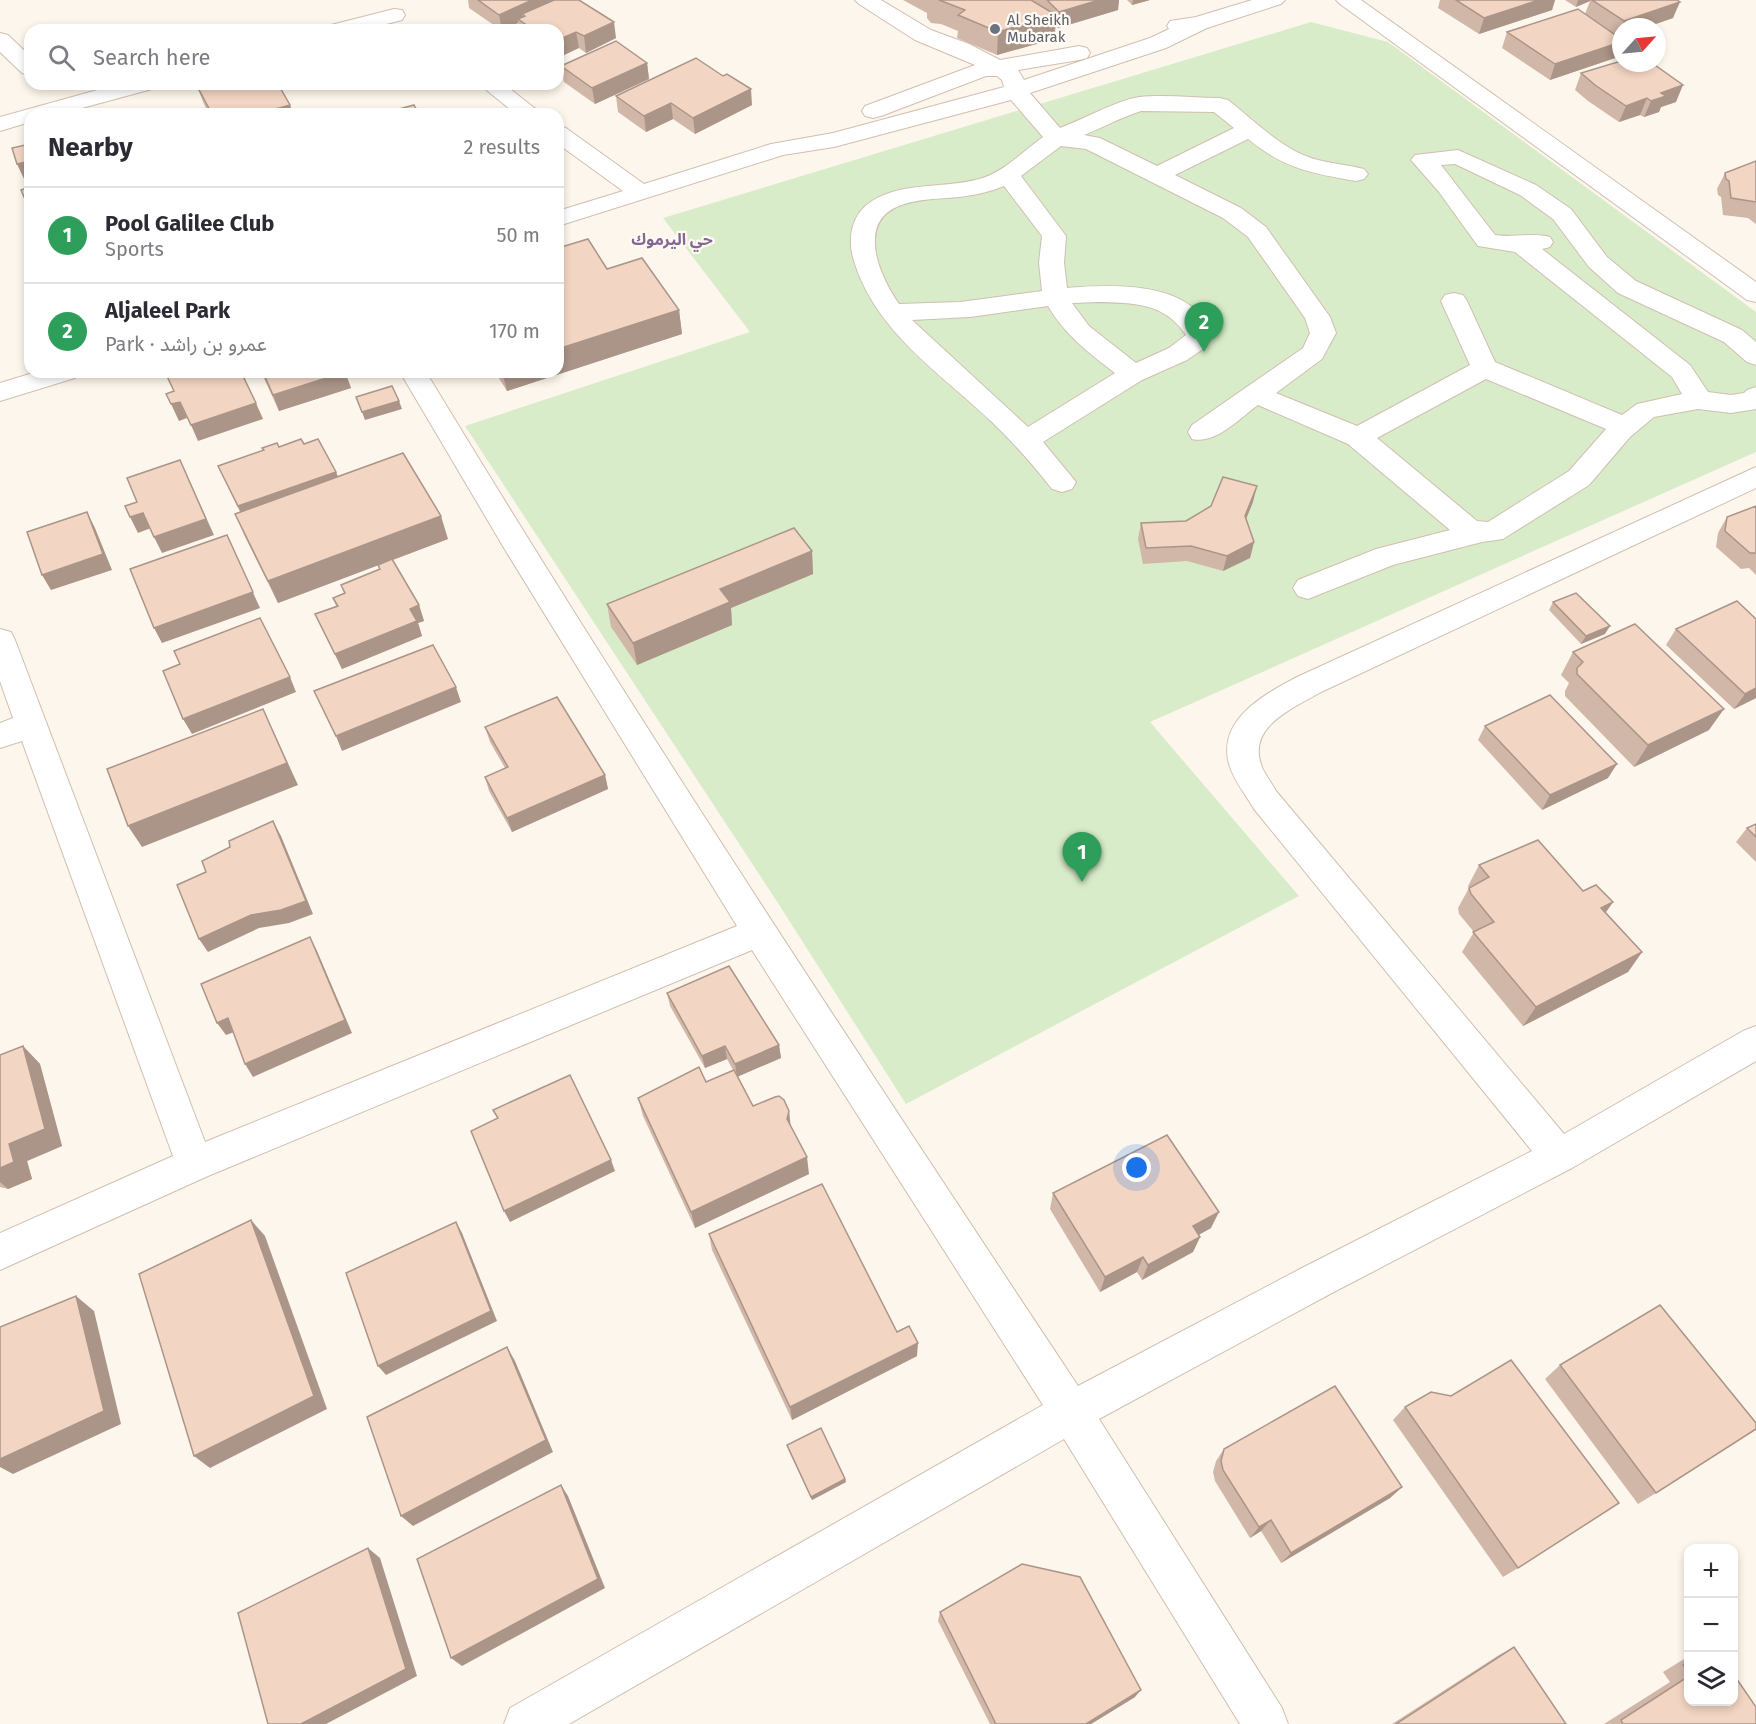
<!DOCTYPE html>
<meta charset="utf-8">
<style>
:root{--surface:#fff;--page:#f2f2f3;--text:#2b2b33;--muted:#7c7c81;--line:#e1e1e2;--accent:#ea580c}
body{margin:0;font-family:"Fira Sans","Noto Sans Arabic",sans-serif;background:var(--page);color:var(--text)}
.controls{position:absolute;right:18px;bottom:18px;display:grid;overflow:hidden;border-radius:12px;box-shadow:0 3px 9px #0003}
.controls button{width:54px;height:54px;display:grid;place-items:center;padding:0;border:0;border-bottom:2px solid var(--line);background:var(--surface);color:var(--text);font:30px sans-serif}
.compass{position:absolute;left:1612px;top:18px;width:54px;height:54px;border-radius:50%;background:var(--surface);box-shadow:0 3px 9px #0003;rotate:63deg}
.you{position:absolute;left:1137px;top:1168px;width:21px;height:21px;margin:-15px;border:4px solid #fff;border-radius:50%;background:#1a73e8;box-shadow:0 0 0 9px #1a73e833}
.badge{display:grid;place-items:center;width:39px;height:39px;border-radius:50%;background:var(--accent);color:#fff;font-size:20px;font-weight:700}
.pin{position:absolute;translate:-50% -50px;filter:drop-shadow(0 2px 3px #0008)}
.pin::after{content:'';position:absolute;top:32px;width:21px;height:18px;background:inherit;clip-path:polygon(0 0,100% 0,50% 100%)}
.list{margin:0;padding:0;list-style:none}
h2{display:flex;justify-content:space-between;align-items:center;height:78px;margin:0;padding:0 24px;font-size:26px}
h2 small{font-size:20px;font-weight:400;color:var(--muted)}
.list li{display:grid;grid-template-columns:39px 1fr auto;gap:18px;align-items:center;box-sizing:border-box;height:96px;padding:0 24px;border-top:2px solid var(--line)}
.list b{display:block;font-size:22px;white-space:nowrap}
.list p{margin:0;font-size:20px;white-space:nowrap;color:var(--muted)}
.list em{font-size:20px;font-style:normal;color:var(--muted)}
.icon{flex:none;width:33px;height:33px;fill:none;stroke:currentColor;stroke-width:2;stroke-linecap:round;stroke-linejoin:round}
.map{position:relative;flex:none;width:1756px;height:1724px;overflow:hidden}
.search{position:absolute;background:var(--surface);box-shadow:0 3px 9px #0003;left:24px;top:24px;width:540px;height:66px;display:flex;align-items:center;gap:15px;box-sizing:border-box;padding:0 21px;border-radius:18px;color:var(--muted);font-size:22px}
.panel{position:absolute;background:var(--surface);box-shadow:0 3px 9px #0003;left:24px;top:108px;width:540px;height:270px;border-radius:18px}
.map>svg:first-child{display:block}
</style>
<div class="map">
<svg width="1756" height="1724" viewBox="0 0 1756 1724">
<rect width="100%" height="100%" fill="#fdf6ec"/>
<path fill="#d8ecc9" d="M1311 22 1388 42 1756 312V452L1150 722 1299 896 906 1104 776 900 465 426 750 332 663 218Z"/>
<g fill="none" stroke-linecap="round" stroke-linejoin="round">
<defs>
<g id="minor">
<path d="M855 0H881L931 30 969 44 1000 60 1079 46 1087 48 1090 53 1087 58 1079 60 1018 70 1024 80 1150 38 1169 29 1167 26 1170 21 1196 17 1252 0H1285L1281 4 1207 28 1166 48 1030 93 1060 128C1084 119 1115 101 1139 97 1165 94 1194 98 1220 98L1228 100C1255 121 1284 152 1318 160 1333 164 1349 165 1364 169L1368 174 1364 179 1356 181C1311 173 1285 169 1248 139L1175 175 1241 208 1266 227 1330 317 1336 333 1322 359 1276 393 1357 426 1470 365 1441 301 1445 295 1454 293 1463 295 1467 301 1495 362 1622 415 1637 404 1682 394 1672 377 1515 252 1478 246 1439 192 1411 160 1415 155 1458 150 1536 185 1571 209 1607 257 1636 281 1742 330 1756 342V365L1747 362 1724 342 1618 293 1589 267 1553 219 1520 195 1455 164 1441 165 1495 235C1513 238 1532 232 1550 237L1553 242 1550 247 1542 249 1690 365 1708 392 1731 395 1744 393 1747 390 1756 387V409L1731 413 1698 409 1654 417 1630 437 1589 485 1503 539 1482 542 1393 565 1308 599 1298 596 1293 588 1298 580 1376 549 1450 530 1348 444 1258 405C1240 418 1215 445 1192 439L1188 432 1192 425 1303 348 1310 333 1305 318 1248 237 1223 218 1086 149 1061 146 1021 176 1066 236 1064 263 1067 288C1103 285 1165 282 1194 309 1202 315 1207 328 1213 336L1203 349 1187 360 1142 380 1043 442 1076 482 1072 489 1062 492 1052 489C1033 465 1013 442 991 421 939 372 876 332 854 261 847 239 851 214 872 201 904 181 944 189 979 179 1003 173 1023 151 1043 137L1011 100 834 147 783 155 558 226V211L623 191 558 144V126L566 128 644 184 771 144 833 133 1004 87 1002 80 997 76H986L881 116 873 118 865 116 862 111 865 106 975 65 915 40 859 4ZM1141 111 1214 112 1234 128 1157 166 1100 138 1084 135C1104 127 1122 117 1141 111ZM1004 186 1042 236 1039 263 1042 291 960 302 899 304C887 287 874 261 875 240 876 197 929 200 959 197 975 195 990 192 1004 186ZM1097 302C1133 303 1164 302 1186 335L1169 348 1136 363 1089 326 1072 303ZM1048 306C1065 335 1089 353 1115 373L1028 427 912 320 970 317ZM1486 379 1606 429 1569 471 1488 522 1477 521 1377 438Z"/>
<path d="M1336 0H1361L1756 282V302L1747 300 1340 4Z"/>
<path d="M394 9 402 10 405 15 402 20 363 30H328L331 25Z"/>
<path d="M0 33 8 35 30 56V75L22 73 0 52Z"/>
<path d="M119 84H155L152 89 60 114H30V122L0 131V117Z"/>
<path d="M479 84H504L542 114H516Z"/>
<path d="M36 372H79L75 378 0 401V383Z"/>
<path d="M400 372H426C634 716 856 1051 1078 1386L1302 1268 1532 1151 1254 809C1246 795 1234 781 1229 764 1217 719 1265 694 1297 677L1756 467V488L1319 693C1292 709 1246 727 1262 767 1265 775 1272 783 1276 791L1564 1134 1743 1031 1756 1026V1061L1572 1168 1330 1294 1099 1419 1282 1708 1288 1724H1240L1064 1439 569 1724H504L510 1708 1043 1405 752 950 208 1176 0 1270V1233L173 1156 22 741 0 748V723L13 718 0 681V629L11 632 15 640 205 1142 737 926 507 553Z"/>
</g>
</defs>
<use href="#minor" stroke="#d1beb0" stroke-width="2"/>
<use href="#minor" fill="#fff" fill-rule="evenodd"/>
</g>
<g fill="#d1b7a8">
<path d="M468 0H579L616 38 586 53 579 48 558 30H520L518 23 503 30H501L469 8Z"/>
<path d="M903 0H1031L1033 1V0H1119L1118 10 1058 28 1056 26 1054 39 997 55 957 38 958 31 941 24 931 23 927 18V13Z"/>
<path d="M1127 0H1150L1132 5Z"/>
<path d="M1440 0H1555L1552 10 1479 34 1438 8Z"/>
<path d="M1565 0H1677L1673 18 1647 27H1621V36L1618 37 1621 39V49L1618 57 1550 80 1502 48 1507 32 1585 14 1590 1 1576 7Z"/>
<path d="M647 63 649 79 595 104 564 82 561 66Z"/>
<path d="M1581 73 1676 102 1661 107 1659 112 1644 117 1640 115 1619 122 1588 101 1575 90Z"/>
<path d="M197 86 290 105 293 114H209L203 102Z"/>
<path d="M616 96 752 105 695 134 673 119 646 132 618 112Z"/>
<path d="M1756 161V224L1748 218 1723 215 1721 197 1718 195 1717 189 1725 173Z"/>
<path d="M607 269 679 310 682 334 507 391 495 372H558Z"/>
<path d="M261 372H345L351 388 279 411Z"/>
<path d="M304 444 336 472 338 477 448 539 393 560 419 605 424 621 418 623 422 636 342 669 322 629 315 614 336 606 333 598 344 593 341 585 380 569 378 565 278 603 245 537 235 514 240 512 218 466 263 450 262 448Z"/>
<path d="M1253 502 1246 519 1254 542 1250 558 1223 571 1187 561 1143 564 1138 539 1141 523 1186 521Z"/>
<path d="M1756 506V575L1749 568 1741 569 1716 547 1718 533 1727 517Z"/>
<path d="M812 551 813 574 731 608 732 625 637 665 611 627 607 604Z"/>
<path d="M1553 602 1605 634 1581 644 1549 610Z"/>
<path d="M1756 619V698L1734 709 1666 645 1676 629Z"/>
<path d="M1573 652 1709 730 1634 767 1565 696V691L1569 683 1561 675Z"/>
<path d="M1485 726 1608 778 1542 810 1478 740Z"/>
<path d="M485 727 605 775 608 789 512 832 489 791 485 777 505 768 490 742Z"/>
<path d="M1756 824V862L1736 842 1747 828Z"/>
<path d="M1479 865 1583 891 1613 902 1606 912 1642 952 1628 972 1523 1026 1462 952 1474 932 1459 914 1458 908 1469 888 1468 886Z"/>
<path d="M667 993 779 1045 781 1058 738 1076 753 1106 789 1111 790 1125 809 1174 695 1228 643 1116 638 1098 706 1082 733 1070 727 1059 705 1068 670 1006Z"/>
<path d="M23 1046 40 1064 62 1146 27 1161 32 1179 8 1189 0 1187V1055Z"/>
<path d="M1053 1193 1211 1228 1198 1235 1200 1237 1193 1252 1142 1280 1137 1272 1100 1292 1050 1209Z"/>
<path d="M709 1234 917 1356 792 1420 712 1250Z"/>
<path d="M1560 1365 1656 1493 1638 1504 1545 1379Z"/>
<path d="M1405 1407 1518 1568 1503 1577 1393 1420Z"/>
<path d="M787 1445 845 1479 846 1482 812 1500 788 1449Z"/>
<path d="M1224 1449 1402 1487 1390 1498 1281 1563 1261 1531 1250 1538 1215 1481 1213 1472 1216 1461Z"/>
<path d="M940 1612 1135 1697 1091 1724H990L938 1621Z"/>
<path d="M1514 1647 1566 1724H1392L1499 1655Z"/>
<path d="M1689 1656V1701L1756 1724H1604L1670 1682 1663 1672Z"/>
</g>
<g fill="#aa9588">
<path d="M532 0H569L525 16 522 14 524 21 518 19V23L502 30 499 15Z"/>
<path d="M1099 0H1119L1118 10 1058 28 1059 12Z"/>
<path d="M1133 0H1150L1132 5Z"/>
<path d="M1539 0H1555L1552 10 1479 34 1484 18Z"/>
<path d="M1578 0H1590V1L1576 7Z"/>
<path d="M1680 2 1673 18 1647 27H1622L1624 21Z"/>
<path d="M1056 15 1054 39 997 55 998 32Z"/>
<path d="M614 22 616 38 586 53 584 36Z"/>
<path d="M1621 29V36L1618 37Z"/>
<path d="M576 32 579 48 558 58V40Z"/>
<path d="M1621 42V49L1618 57 1550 80 1555 64Z"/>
<path d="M647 63 649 79 595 104 592 88Z"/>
<path d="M1683 85 1676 102 1661 107 1659 112 1644 117 1651 101 1661 93Z"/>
<path d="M751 89 752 105 695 134 693 118Z"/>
<path d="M1647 98 1640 115 1619 122 1626 106Z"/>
<path d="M671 103 673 119 646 132 644 116Z"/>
<path d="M290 105 293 114H258Z"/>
<path d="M30 161V179L25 181 17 164Z"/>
<path d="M30 195V210L24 197Z"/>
<path d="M679 310 682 334 507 391 502 372H558V349Z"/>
<path d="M345 372 351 388 279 411 273 395Z"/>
<path d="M399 401 402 409 365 420 362 412Z"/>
<path d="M180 402 187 418 179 421 171 404Z"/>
<path d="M256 403 263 419 198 441 191 425Z"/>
<path d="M180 460 214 535 162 553 154 537Z"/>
<path d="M336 472 342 488 245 522 238 506Z"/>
<path d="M1257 486 1253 502 1241 531 1245 516Z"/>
<path d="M87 512 95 528 112 570 51 590 42 575Z"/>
<path d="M143 513 151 528 138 533 130 517Z"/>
<path d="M441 516 448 539 278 603 268 581Z"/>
<path d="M227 535 260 608 162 643 154 628Z"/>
<path d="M1254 542 1250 558 1223 571 1227 556Z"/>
<path d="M812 551 813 574 731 608 732 625 637 665 633 643 720 589Z"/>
<path d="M419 605 424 621 418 623 422 636 342 669 335 654 410 609Z"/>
<path d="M1610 626 1605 634 1581 644 1586 636Z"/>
<path d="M290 677 296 692 192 734 183 719Z"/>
<path d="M456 687 461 702 342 751 336 736Z"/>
<path d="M1756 688V698L1734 709 1745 694Z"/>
<path d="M263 709 298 785 142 847 128 826Z"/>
<path d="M1724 709 1709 730 1634 767 1648 745Z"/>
<path d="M1617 764 1608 778 1542 810 1550 795Z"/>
<path d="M605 775 608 789 512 832 507 818Z"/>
<path d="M273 821 281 836 313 914 289 923 259 928 208 952 199 939Z"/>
<path d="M1613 902 1599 922 1601 908Z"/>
<path d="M310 937 317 951 352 1033 253 1077 245 1064Z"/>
<path d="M1642 952 1628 972 1523 1026 1536 1007Z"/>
<path d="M228 1018 237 1031 226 1035 217 1023Z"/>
<path d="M779 1045 781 1058 737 1077 735 1064Z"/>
<path d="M23 1046 40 1064 62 1146 27 1161 32 1179 8 1189 0 1182V1168L9 1144Z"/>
<path d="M725 1046 727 1059 705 1068 702 1056Z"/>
<path d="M789 1111 791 1129 787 1119Z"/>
<path d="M807 1157 809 1174 695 1228 691 1212Z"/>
<path d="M611 1160 615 1171 510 1222 504 1211Z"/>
<path d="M1219 1212 1211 1228 1186 1242 1193 1226Z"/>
<path d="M251 1220 265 1236 327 1409 210 1468 194 1456Z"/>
<path d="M456 1222 462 1233 497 1321 386 1375 378 1366Z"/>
<path d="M1200 1237 1193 1252 1142 1280 1148 1265Z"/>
<path d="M1143 1257 1137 1272 1100 1292 1105 1277Z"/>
<path d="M76 1296 94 1311 121 1424 13 1474 0 1467V1459Z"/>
<path d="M918 1343 917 1356 792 1420 790 1407Z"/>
<path d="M507 1347 515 1361 553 1452 413 1526 401 1516Z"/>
<path d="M845 1479 846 1482 812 1500 811 1497Z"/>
<path d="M561 1485 568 1496 605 1588 462 1666 451 1658Z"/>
<path d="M1402 1487 1390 1498 1281 1563 1291 1553Z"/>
<path d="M1271 1520 1261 1531 1250 1538 1259 1527Z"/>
<path d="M368 1548 380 1558 417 1676 326 1724H301Z"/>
<path d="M1141 1690 1135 1697 1091 1724H1086Z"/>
</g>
<g fill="#f3d5c3" stroke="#aa9588" stroke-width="1.5">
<path d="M478 0H532L499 15Z"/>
<path d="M554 0H579L614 22 584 36 576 32 558 40V30H534L518 19 525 16 522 14Z"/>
<path d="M939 0H1031L1056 15 998 32 958 15 965 10Z"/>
<path d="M1047 0H1099L1059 12Z"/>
<path d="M1456 0H1539L1484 18Z"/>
<path d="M1592 0H1677L1680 2 1624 21Z"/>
<path d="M1578 9 1621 39V42L1555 64 1507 32Z"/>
<path d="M616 41 647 63 592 88 561 66Z"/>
<path d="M696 58 723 76 727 74 751 89 693 118 671 103 644 116 616 96Z"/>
<path d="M1621 61V63H1652L1683 85 1661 93 1666 96 1651 101 1647 98 1626 106 1595 85 1581 73Z"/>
<path d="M206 84H278L290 105 258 114H212L197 86Z"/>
<path d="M414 105 419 114H381Z"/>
<path d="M30 126V161L17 164 12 148 30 144 26 131Z"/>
<path d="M1756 161V202L1731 198 1729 181 1726 179 1725 173Z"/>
<path d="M30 183V195L24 197 21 190 27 188 25 184Z"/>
<path d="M588 239 607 269 642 258 679 310 558 349V248Z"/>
<path d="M165 372H241L256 403 191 425 180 402 171 404 166 394 174 391Z"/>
<path d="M263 372H345L273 395Z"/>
<path d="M392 386 399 401 362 412 356 397Z"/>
<path d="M301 439 304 444 318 439 336 472 238 506 218 466 264 450 262 448 277 443 279 447Z"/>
<path d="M403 453 441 516 268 581 235 514Z"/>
<path d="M180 460 206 519 154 537 143 513 130 517 125 506 137 502 127 478Z"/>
<path d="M1223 477 1257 486 1245 516 1254 542 1227 556 1191 546 1146 548 1141 523 1186 521 1211 506Z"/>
<path d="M1756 506V553H1750L1725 531 1727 517Z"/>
<path d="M87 512 103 554 42 575 27 532Z"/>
<path d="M794 528 812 551 720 589 730 602 633 643 607 604Z"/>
<path d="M227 535 253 592 154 628 130 569Z"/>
<path d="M392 559 419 605 410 609 417 621 335 654 315 614 338 606 333 598 345 593 341 585 380 569 378 565Z"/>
<path d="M1576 593 1610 626 1586 636 1553 602Z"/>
<path d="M1737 601 1756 619V688L1745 694 1676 629Z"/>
<path d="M260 618 290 677 183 719 163 671 180 664 174 651Z"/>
<path d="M1635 624 1724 709 1648 745 1577 674V668L1583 662 1573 652Z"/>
<path d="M433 645 456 687 336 736 314 691Z"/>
<path d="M1550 695 1617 764 1550 795 1485 726Z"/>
<path d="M557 697 605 775 507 818 485 777 508 767 485 727Z"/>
<path d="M263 709 287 763 128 826 107 769Z"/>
<path d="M273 821 306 901 281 910 251 915 199 939 177 885 206 872 202 861 230 847 229 841Z"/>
<path d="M1756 824V837L1747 828Z"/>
<path d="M1538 840 1583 891 1596 885 1613 902 1601 908 1642 952 1536 1007 1473 932 1494 922 1471 894 1469 888 1489 877 1479 865Z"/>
<path d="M310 937 345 1020 245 1064 228 1018 217 1023 201 984Z"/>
<path d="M729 966 779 1045 735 1064 725 1046 702 1056 667 993Z"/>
<path d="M23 1046 45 1129 9 1144 14 1162 0 1168V1055Z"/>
<path d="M699 1067 706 1082 734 1070 753 1106 775 1097 779 1096 784 1100 789 1111 787 1119 807 1157 691 1212 638 1098Z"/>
<path d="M570 1075 611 1160 504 1211 471 1131 498 1118 493 1110Z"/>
<path d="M1167 1135 1219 1212 1193 1226 1200 1237 1148 1265 1143 1257 1105 1277 1053 1193Z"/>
<path d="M822 1184 897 1332 909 1326 918 1343 790 1407 709 1234Z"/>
<path d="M251 1220 314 1396 194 1456 139 1274Z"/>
<path d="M456 1222 491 1311 378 1366 346 1273Z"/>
<path d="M76 1296 104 1411 0 1459V1327Z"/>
<path d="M1660 1305 1756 1423V1429L1656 1493 1560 1365Z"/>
<path d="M507 1347 546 1440 401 1516 367 1417Z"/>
<path d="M1511 1360 1619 1503 1518 1568 1405 1407 1431 1392 1451 1396Z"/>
<path d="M1335 1386 1402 1487 1291 1553 1271 1520 1259 1527 1223 1470 1221 1461 1224 1449Z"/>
<path d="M821 1428 845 1479 811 1497 787 1445Z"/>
<path d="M561 1485 598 1579 451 1658 417 1559Z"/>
<path d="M368 1548 406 1669 301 1724H268L238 1613Z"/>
<path d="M1022 1564 1080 1577 1141 1690 1086 1724H996L940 1612Z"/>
<path d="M1514 1647 1566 1724H1396Z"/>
<path d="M1689 1661V1673L1683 1665Z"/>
<path d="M1734 1675 1756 1707V1724H1623L1621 1720 1689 1676V1701H1734Z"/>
</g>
<circle fill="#6b7280" stroke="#fffaf3" stroke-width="2" cx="995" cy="29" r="6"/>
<g text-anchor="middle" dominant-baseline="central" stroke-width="4.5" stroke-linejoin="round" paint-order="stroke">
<g font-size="15" fill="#5b616d" stroke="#fffaf3" text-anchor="start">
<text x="1007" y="20">Al Sheikh<tspan x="1007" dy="17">Mubarak</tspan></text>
</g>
<g font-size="16" font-weight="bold" fill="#846695" stroke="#fffaf3">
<text x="672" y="239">حي اليرموك</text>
</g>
</g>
</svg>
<div class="controls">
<button>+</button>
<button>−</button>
<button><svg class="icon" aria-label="layers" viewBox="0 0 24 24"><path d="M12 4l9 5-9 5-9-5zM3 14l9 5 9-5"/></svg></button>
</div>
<svg class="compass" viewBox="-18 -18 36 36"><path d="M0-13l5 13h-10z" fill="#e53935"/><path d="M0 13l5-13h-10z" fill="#7c7c81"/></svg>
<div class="you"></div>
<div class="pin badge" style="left:1082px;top:882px;background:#2e9e5b">1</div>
<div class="pin badge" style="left:1204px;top:352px;background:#2e9e5b">2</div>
<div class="search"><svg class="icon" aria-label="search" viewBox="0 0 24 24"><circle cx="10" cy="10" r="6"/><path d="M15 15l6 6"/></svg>Search here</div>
<section class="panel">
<h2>Nearby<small>2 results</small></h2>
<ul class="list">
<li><span class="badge" style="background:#2e9e5b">1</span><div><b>Pool Galilee Club</b><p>Sports</p></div><em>50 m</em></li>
<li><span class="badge" style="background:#2e9e5b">2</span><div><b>Aljaleel Park</b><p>Park · عمرو بن راشد</p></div><em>170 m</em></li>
</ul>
</section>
</div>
